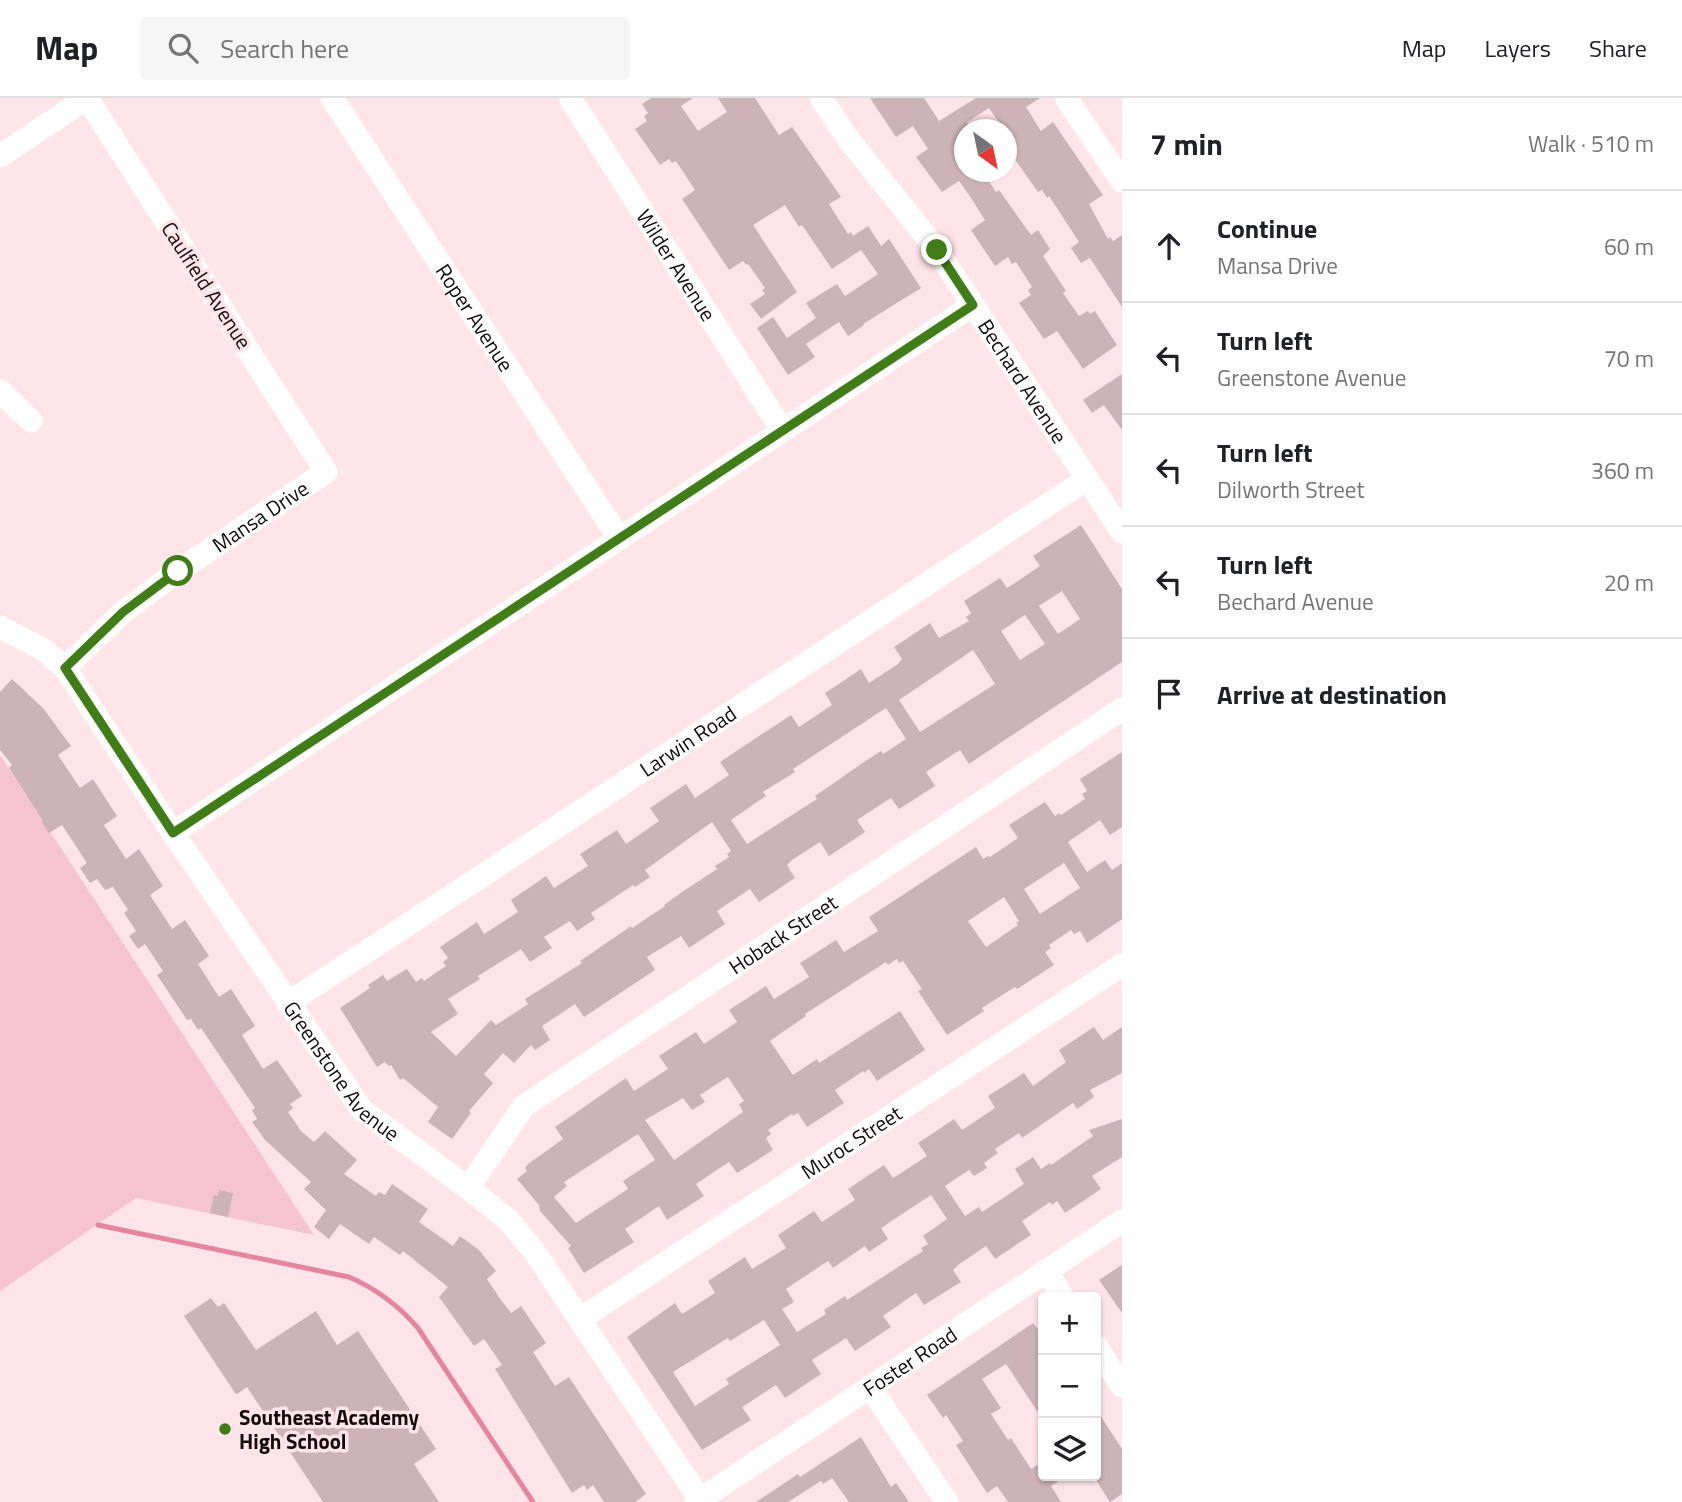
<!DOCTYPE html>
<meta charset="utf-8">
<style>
:root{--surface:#fff;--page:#f6f6f6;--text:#202124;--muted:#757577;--line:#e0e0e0}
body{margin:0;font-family:"Titillium Web",sans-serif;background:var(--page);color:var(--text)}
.controls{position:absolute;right:21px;bottom:21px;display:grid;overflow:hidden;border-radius:7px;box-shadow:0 2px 5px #0004}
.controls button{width:63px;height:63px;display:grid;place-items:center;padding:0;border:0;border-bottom:2px solid var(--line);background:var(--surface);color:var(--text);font:35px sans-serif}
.compass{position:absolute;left:954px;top:21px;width:63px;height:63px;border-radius:50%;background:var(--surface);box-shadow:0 2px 5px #0004;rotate:147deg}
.stop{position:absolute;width:21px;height:21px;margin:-16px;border:5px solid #407d19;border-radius:50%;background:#fff}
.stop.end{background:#407d19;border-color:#fff;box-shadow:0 2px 7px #0008}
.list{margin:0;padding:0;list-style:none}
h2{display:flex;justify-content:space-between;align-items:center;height:91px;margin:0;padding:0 28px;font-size:30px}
h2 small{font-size:23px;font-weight:400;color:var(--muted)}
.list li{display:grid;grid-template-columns:46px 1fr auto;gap:21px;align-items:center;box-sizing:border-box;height:112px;padding:0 28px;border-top:2px solid var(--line)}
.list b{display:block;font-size:26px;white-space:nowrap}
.list p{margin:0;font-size:23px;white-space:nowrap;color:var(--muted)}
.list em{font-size:23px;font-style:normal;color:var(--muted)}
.icon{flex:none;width:38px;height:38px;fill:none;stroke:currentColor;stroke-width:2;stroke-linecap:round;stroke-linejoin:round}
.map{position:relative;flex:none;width:1122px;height:1404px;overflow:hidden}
header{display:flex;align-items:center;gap:42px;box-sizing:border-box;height:98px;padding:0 35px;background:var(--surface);border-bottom:2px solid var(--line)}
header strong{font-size:33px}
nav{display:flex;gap:38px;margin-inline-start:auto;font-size:24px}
.search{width:490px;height:63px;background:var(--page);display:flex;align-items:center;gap:18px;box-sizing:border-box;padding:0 24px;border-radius:7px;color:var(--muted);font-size:26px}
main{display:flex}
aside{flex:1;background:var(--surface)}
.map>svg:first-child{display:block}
</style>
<header>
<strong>Map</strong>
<div class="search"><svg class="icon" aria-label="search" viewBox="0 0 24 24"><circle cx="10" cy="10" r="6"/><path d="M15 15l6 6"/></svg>Search here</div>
<nav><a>Map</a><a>Layers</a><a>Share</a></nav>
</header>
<main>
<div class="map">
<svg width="1122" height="1404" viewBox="0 0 1122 1404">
<rect width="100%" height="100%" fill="#ffe5ea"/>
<path fill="#f5c4ce" d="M0 657 314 1137 136 1100 0 1193Z"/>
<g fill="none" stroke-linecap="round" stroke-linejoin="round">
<path stroke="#e4869e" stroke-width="5" d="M98 1127 349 1179C377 1191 398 1207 418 1230L533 1404"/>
</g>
<g fill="#cbb3b7" fill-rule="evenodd">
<path d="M651 0H693L681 8 698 33 727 14 718 0H755L779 37 792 29 830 83 841 99 829 106 848 136 851 134 853 138 868 128 881 148 889 141 921 190 863 226 864 227 848 238 839 224 806 246 815 259 788 277 757 230 773 219 787 240 816 220 806 205 837 186 845 198 878 176 861 152 832 171 802 127 799 129 785 107 753 127 797 194 761 221 750 206 765 196 762 192 765 190 748 166 746 167 743 163 729 172 682 101 695 92 676 63 672 65 669 61 660 67 635 31 647 23 644 18 648 15 642 6Z"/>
<path d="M870 0H924L939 23 976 0H1040L1026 9 1041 33 1053 24 1103 97 1089 106 1108 141 1110 139 1113 143 1122 137V209L1090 160 1081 165 1071 150 1079 144 1049 98 1047 100 1042 92 1038 94 1006 49V32H1004L989 10 967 24 970 30 964 32V74H983L996 94 999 92 1031 137 1038 132 1050 151 1043 158 1066 193 1063 195 1079 218 1088 213 1090 216 1095 213 1117 247 1083 271 1057 233 1044 241 1019 205 1031 197 1028 192 1032 189 1016 164 1012 166 1008 159 995 168 971 132 985 122 969 97 959 83 942 94 916 59 928 51 913 28 896 39Z"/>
<path d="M1122 276V332L1104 307 1092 315 1083 302Z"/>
<path d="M1081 427 1122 491V564L969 666 960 652 932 670 926 674 935 688 899 711 891 700 857 722 865 734 829 758 820 744 792 762 787 767 795 780 759 804 750 791 717 813 725 826 689 850 681 838 647 859 655 872 584 919 575 906 542 928 550 942 535 952 531 947 514 965 503 955 484 976 493 985 469 1013 471 1015 452 1041 428 1024 438 1009 403 980 400 982 391 967 389 968 385 964 377 969 340 910 370 890 368 887 383 877 387 883 407 871 416 884 422 880 424 883 446 868 443 864 448 860 440 849 477 824 484 836 518 814 511 802 546 778 554 790 588 768 580 756 617 732 626 746 659 723 650 710 686 686 695 700 729 677 720 664 791 617 799 629 832 607 825 595 861 571 869 585 898 566 902 561 894 549 930 525 939 540 969 523 966 519 971 515 964 503 1000 480 1007 490 1040 468 1033 458ZM1062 493 1080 521 1058 536 1039 508ZM1025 517 1045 546 1020 562 1001 533ZM973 552 995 586 920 634 899 602ZM886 610 906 641 883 656 881 653 864 664 815 698 817 701 747 746 731 722 766 698 763 694 795 674 793 671ZM712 724 731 753 727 756 729 759 715 768 717 771 682 794 664 807 665 808 632 830 631 828 580 863 582 865 525 901 528 906 496 927 491 922 456 958 431 934 458 916 448 901 480 881 478 878 521 851 530 864 552 850 544 839 570 823 577 833 595 821 591 815 633 787 635 789 650 779 645 772Z"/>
<path d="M12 581 43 610 71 648 58 657 80 690 93 681 117 718 104 727 126 761 139 751 163 788 150 797 172 831 185 822 209 858 198 866 219 899 231 891 255 928 242 937 263 971 277 962 302 998 290 1006 293 1010 288 1014 301 1033 314 1044 325 1033 357 1062 344 1076 376 1098 379 1094 385 1097 392 1086 428 1111 419 1124 453 1148 460 1138 479 1152 496 1173 487 1181 501 1202 511 1215 521 1208 546 1245 533 1254 555 1288 569 1279 646 1396 635 1404H604L593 1387 587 1392 584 1387 572 1395 495 1271 502 1267 484 1241 474 1248 439 1199 448 1189 403 1153 400 1157 374 1139 369 1146 340 1126 329 1141 314 1129 326 1112 304 1091 311 1084 265 1042 252 1024 257 1021 252 1012 255 1010 201 930 198 932 191 921 187 922 157 877 163 873 145 846 138 851 129 838 136 833 124 815 128 812 113 789 105 792 97 781 90 785 80 770 87 765 62 727 49 735 42 724 43 723 9 670 12 667 0 652V594Z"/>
<path d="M1122 654V729L1110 737 1100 722 1068 744 1087 774 1105 762 1112 772 1122 765V821L1087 845 1080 833 1074 836 1071 832 1049 847 1051 850 1045 854 1054 867 1017 891 1015 889 982 910 984 913 947 937 918 893 922 891 903 863 899 865 897 861 888 867 886 864 805 916 806 918 770 943 793 977 817 961 819 965 900 913 925 952 877 983 869 971 864 975 863 973 835 992 844 1005 807 1029 798 1015 793 1018 792 1016 768 1032 771 1036 766 1040 773 1052 737 1075 729 1064 696 1086 704 1098 667 1122 659 1108 625 1131 634 1144 584 1175 568 1150 571 1148 540 1113 539 1107 517 1081 527 1073 525 1070 528 1066 563 1041 555 1029 626 980 634 993 668 971 659 958 696 934 704 946 737 924 729 912 766 888 774 901 809 879 800 865 836 842 844 854 878 833 869 819 976 749 983 761 988 758 990 759 1018 740 1009 727 1045 704 1055 718 1059 715 1061 717 1085 701 1082 696 1087 693 1080 681ZM1064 765 1080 790 1040 816 1024 791ZM1004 799 1019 823 1016 825 1018 827 986 849 968 823ZM728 979 744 1003 739 1006 743 1014 674 1062 645 1022 683 1000 692 1012 705 1004 700 997ZM638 1036 655 1062 623 1083 628 1091 576 1125 554 1099 567 1088 564 1084Z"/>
<path d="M1094 929 1103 942 1122 929V975L1090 992 1094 999 1077 1011 1073 1005 1022 1040 1019 1035 995 1051 998 1055 984 1065 987 1070 974 1078 969 1072 945 1088 965 1118 979 1109 982 1114 1024 1086 1015 1071 1033 1059 1041 1071 1050 1065 1051 1067 1093 1038 1089 1032 1122 1021V1059L1092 1078 1101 1091 1065 1115 1057 1103 1052 1107 1050 1104 1022 1123 1031 1137 995 1161 986 1148 958 1167 953 1172 961 1184 924 1207 916 1195 883 1218 891 1229 855 1253 846 1240 812 1262 821 1276 785 1300 776 1287 742 1309 751 1322 702 1352 627 1239 675 1205 682 1216 715 1195 708 1183 745 1159 752 1171 786 1150 778 1137 814 1113 822 1124 855 1102 848 1091 884 1067 893 1080 927 1058 918 1045 954 1021 962 1032 995 1010 988 998 1024 975 1033 988 1066 964 1059 952ZM931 1097 947 1121 923 1138 928 1146 921 1150 923 1153 847 1202 845 1198 824 1212 826 1216 797 1234 782 1211 794 1204 786 1191 828 1163 833 1170 865 1148 869 1154 888 1141 881 1130ZM764 1222 780 1247 726 1281 729 1286 695 1308 673 1274 728 1240 730 1243Z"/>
<path d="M219 1092 233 1095 228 1119 210 1115 214 1097 218 1098Z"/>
<path d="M1122 1167V1215L1099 1182Z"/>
<path d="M211 1200 218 1209 224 1205 256 1252 316 1213 337 1247 358 1233 436 1351 414 1366 439 1404H323L247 1289 237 1296 235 1295 184 1218Z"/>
<path d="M1033 1225 1043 1237V1322L1006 1266 982 1281 1001 1310 991 1316 1008 1342 1011 1340 1031 1371 1037 1367 1043 1378H1066L1051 1388 1061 1404H1008L997 1388 987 1395 956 1347 963 1343 946 1317 943 1320 927 1297Z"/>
<path d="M1096 1311 1122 1351V1396L1110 1404 1096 1382Z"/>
<path d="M861 1339 891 1389 896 1385 909 1404H849L832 1380 823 1386 821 1383 788 1404H756L798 1376 800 1379Z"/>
</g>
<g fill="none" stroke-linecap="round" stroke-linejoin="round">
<g stroke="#fff" stroke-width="23">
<path id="s1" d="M332 0 619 440"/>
<path id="s2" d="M570 0 782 332"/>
<path id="s3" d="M821 0 849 42 937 152 1122 434"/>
<path d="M1066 0 1122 83"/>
<path d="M0 58 87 0"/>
<path d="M0 293 31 323"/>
<path id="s4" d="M0 529 41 550 65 570 173 735 362 1012 468 1090 508 1122 534 1153 702 1404"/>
<path id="s5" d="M65 570 123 514 178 473 326 374 87 0"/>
<path d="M173 735 973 207"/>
<path id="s6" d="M288 905 1087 381"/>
<path id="s7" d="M468 1090 524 1008 1122 611"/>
<path d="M1046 1173 1063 1199"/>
<path id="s8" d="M580 1221 1122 867"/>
<path d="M1096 1248 1122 1288"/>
<path d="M870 1289 947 1404"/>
<path id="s9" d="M696 1404 1122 1123"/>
</g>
</g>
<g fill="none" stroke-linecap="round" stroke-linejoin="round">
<path stroke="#407d19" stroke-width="9" d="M178 473 123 514 65 570 173 735 973 207 937 152"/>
</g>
<circle fill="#407d19" stroke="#ffe5ea" stroke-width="2.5" cx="225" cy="1331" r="7"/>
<g text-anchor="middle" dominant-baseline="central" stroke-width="7" stroke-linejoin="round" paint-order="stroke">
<g font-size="21" fill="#120a0c" stroke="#ffe5ea">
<text stroke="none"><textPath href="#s2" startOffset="198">Wilder Avenue</textPath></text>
<text transform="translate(207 187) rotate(57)">Caulfield Avenue</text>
<text stroke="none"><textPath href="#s1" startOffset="262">Roper Avenue</textPath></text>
<text stroke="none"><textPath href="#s3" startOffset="348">Bechard Avenue</textPath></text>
<text stroke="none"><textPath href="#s5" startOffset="248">Mansa Drive</textPath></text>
<text stroke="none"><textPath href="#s6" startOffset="478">Larwin Road</textPath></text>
<text stroke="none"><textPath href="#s7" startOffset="410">Hoback Street</textPath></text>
<text stroke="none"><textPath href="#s4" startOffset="567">Greenstone Avenue</textPath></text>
<text stroke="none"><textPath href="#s8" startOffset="324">Muroc Street</textPath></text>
<text stroke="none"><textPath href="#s9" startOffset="256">Foster Road</textPath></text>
</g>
<g font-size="21" font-weight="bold" fill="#120a0c" stroke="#ffe5ea" text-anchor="start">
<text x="239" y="1319">Southeast Academy<tspan x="239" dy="24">High School</tspan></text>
</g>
</g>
</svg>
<div class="controls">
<button>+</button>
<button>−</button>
<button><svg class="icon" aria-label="layers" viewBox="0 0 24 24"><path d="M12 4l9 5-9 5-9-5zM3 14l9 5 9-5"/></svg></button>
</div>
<svg class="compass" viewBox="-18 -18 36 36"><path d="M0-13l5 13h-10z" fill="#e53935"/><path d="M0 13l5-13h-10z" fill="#757577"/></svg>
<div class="stop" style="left:178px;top:473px"></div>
<div class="stop end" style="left:937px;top:152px"></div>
</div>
<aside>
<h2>7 min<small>Walk · 510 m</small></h2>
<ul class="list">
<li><svg class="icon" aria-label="ahead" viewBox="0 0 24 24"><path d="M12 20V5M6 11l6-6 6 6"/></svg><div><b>Continue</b><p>Mansa Drive</p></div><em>60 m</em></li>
<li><svg class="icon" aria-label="left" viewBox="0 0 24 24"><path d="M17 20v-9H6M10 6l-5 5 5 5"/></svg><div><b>Turn left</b><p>Greenstone Avenue</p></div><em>70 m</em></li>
<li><svg class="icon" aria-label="left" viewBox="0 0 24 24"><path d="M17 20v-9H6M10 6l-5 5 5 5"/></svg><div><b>Turn left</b><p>Dilworth Street</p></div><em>360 m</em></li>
<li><svg class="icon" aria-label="left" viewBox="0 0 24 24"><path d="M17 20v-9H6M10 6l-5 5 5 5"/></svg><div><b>Turn left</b><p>Bechard Avenue</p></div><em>20 m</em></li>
<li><svg class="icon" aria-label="arrive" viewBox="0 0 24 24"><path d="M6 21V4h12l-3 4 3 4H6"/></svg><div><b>Arrive at destination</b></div></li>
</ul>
</aside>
</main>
